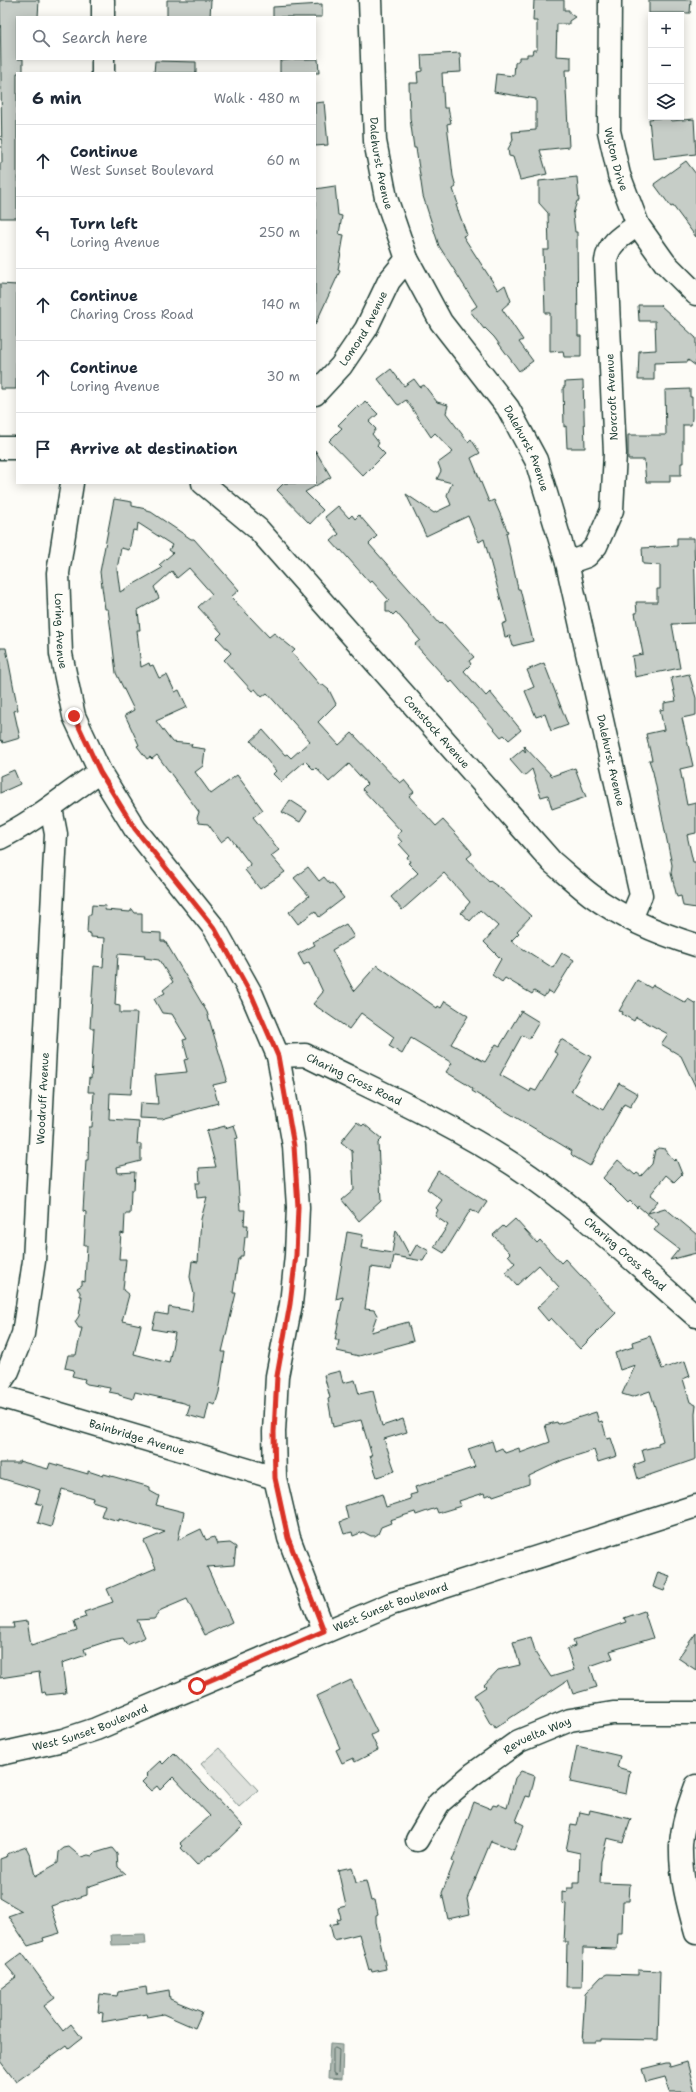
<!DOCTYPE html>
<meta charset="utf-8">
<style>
:root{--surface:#fff;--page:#f6f6f7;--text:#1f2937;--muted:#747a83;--line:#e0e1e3}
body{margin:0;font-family:"Shantell Sans",sans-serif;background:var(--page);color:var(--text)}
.controls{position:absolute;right:12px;top:12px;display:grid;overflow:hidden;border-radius:0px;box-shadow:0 2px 10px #0003}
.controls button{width:36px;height:36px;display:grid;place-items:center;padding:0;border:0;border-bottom:1px solid var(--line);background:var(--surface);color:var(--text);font:20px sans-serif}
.stop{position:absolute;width:12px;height:12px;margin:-9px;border:3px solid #d93025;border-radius:50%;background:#fff}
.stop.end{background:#d93025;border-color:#fff;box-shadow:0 1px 4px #0008}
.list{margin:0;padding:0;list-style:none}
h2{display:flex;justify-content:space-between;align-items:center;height:52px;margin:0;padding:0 16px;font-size:17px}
h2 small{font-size:13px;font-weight:400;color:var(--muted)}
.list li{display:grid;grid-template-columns:26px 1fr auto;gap:12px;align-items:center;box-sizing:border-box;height:72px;padding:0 16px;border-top:1px solid var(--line)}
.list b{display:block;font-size:15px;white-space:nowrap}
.list p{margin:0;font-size:13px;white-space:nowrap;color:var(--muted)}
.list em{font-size:13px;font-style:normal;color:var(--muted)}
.icon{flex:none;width:22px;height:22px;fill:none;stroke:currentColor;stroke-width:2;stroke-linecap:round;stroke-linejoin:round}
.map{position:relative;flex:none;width:696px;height:2092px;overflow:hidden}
.search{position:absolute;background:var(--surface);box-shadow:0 2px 10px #0003;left:16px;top:16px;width:300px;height:44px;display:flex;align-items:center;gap:10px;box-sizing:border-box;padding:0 14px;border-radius:0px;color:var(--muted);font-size:15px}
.panel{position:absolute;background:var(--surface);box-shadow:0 2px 10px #0003;left:16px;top:72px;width:300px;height:412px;border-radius:0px}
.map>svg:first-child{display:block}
</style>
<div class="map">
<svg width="696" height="2092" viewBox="0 0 696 2092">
<rect width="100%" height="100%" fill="#fdfcf7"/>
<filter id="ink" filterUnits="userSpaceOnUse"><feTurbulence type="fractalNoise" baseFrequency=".025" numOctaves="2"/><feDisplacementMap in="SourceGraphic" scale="8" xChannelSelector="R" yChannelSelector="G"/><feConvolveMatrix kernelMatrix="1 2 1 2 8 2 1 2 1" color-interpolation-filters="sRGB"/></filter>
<g filter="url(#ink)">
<path fill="#dde0db" stroke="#7e8e88" d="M219 1748 258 1790 239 1807 201 1764Z"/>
<g fill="#aeb8b1" stroke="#75877f">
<path d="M145 1934 146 1944 112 1945 111 1935Z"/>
<path d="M330 2044 343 2045 342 2079 328 2078Z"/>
</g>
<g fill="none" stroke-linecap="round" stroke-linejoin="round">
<path stroke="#586e66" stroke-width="1" d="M335 2048 339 2050 338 2073 336 2075 333 2073V2050Z"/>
</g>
<g fill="#c6cdc7" stroke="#1f3d34" fill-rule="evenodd">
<path d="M0 0H39L38 17H17V59H23V73H17V218H0V163H2Z"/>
<path d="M167 0H211L210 17H167Z"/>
<path d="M534 0H564V10H569V13L575 17 569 21V24H557L556 56 571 57V70H565L569 147 540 150 547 174 520 180 513 157 509 156 508 149 513 140 512 132 536 130V99L494 92 496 74 514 76 515 63 519 60V57H527V54H532L533 50H537V21H533Z"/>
<path d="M649 0H691L690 13H649Z"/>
<path d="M322 4V17H273V7Z"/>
<path d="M460 53 461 72 442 73 444 108H448L451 123 447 124 453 176 456 187 453 189 458 204 456 205 467 235 463 236 498 290 505 285 511 301 502 309 523 340 519 342 533 361 519 371 494 337 485 328 484 329 470 311 477 306 439 246 423 196 416 148H414L410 118 409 83H418L417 72 422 71 421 55Z"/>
<path d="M295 59H318L319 73H280V61Z"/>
<path d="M155 61 196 62V73H154Z"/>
<path d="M324 102 328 145 315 146V103Z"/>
<path d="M670 117 671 121 694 119 696 154 653 159 649 119Z"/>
<path d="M686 161 696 174V237L673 206 671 207 654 184Z"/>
<path d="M577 177 579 201H577L573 214 575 232H577L578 336H581V357H564L563 351 550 352V313H545L543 250H549L548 213 539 203V181Z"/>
<path d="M335 186 338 215 342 216 339 234 344 235 338 270 340 271 315 325V189Z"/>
<path d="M0 284 17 285 16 389H0Z"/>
<path d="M638 305H660L696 338V366L688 360V362L654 363V380H638L639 351 656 350 655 321H639Z"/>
<path d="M391 369 404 386 414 379 420 387 424 385 437 402 448 405 446 413 468 442 471 439 480 453 471 458 489 502 494 500 508 532 506 533 518 589H520L533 641 513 646 510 636 505 637 502 624 507 622 484 539 479 542 468 516 426 536 406 494 434 513 451 505 447 495 452 483 437 479 441 471 438 463 453 452 435 433 431 437 406 400 399 405 397 404 378 379Z"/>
<path d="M583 381 585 448H567L566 426 564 427 563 387H565V382Z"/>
<path d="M690 389V397H692V418L691 425H683V463H681V475H670V482H646L644 460H628V435H666L665 390Z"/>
<path d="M365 401 378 414 369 422 376 429 372 434 379 443 377 446 385 454 363 476 329 441 342 428 338 425 357 406 359 408Z"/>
<path d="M315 450 331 477 305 492 323 510 310 524 277 490 284 483H315Z"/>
<path d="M114 499 132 502V506L146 509V511L151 512 191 539H194L239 590 231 597 269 637 274 633 295 650 292 653 320 685H323L329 690 336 704 318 722 339 745 352 733 400 783 404 780 414 792 409 796 436 826 443 820 455 833 470 850 472 854 467 858 489 882 490 881 504 891 531 916 517 931 519 933 511 941 553 968 562 953 574 960 553 994 548 991 544 997 534 991 532 994 505 978 502 982 492 975 501 959 484 942 498 926 480 910 470 921 461 913 470 902 444 873 402 910 391 897 418 873 408 863 410 862 407 857 409 855 399 844 402 842 397 836 401 831 362 789 367 784 349 764 329 782 316 768 314 770 305 761 281 782 273 774 276 771 251 741 263 730 285 755 287 754 291 758 310 741 267 693 262 697 255 689 252 691 224 660 231 653 217 638 222 633 198 607 212 594 189 568 177 578 172 571 154 587 159 598 138 610 140 630H137L141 667 149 663 150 666 153 665 159 678 167 675 175 692 179 690 187 707 156 721 172 742 192 744 191 747 205 749 203 766 195 772 211 794 237 775 263 810 253 817 279 850 271 856 285 872 260 889 245 870 251 865 229 836 221 842 208 824 199 823 197 818 199 812 157 755 152 759 150 757 147 759 137 746 139 745 125 715 134 710 116 673 111 631 108 609H105L100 572ZM138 523 172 545 169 550 173 553 159 565 162 568 120 592 117 569 121 548 129 550 133 530 137 531Z"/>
<path d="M338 506 349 518 352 515 355 519 359 515 377 536 369 544 440 624 442 622 474 657 469 661 471 664 464 671 486 696 490 692 521 730 509 740 504 735 501 737 452 681 450 683 415 644 420 640 396 612 393 615 390 612H386V602L389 600 372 581 370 583 341 550 340 551 331 541 339 534 325 517Z"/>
<path d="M677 538H694L696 623 672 624 680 668 635 677 632 656 643 654 635 613H637L636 602H657V589H660V565L643 564 642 548 677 546Z"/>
<path d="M0 648H6L18 710 14 711 20 738 3 743 2 740 0 741Z"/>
<path d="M544 663 568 725 551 731 545 714 536 717 525 691 534 687 527 670Z"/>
<path d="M689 674 696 698V715L682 718 693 766 680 769 687 805 696 803V833L687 835 693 862H696V908L683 906 681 896 677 897 671 873 672 865 653 772 649 760H652L646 734 664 730 660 710 664 709V703L676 701 671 678Z"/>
<path d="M524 746 552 776 575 768 586 797 552 809 548 795 541 797 532 769 524 776 510 760 523 749 526 753Z"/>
<path d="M14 770 20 784 0 793V776Z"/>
<path d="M290 800 307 811 300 822 282 812Z"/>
<path d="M308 867 319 881 324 877 330 884 332 883 344 898 319 917 315 911 298 924 289 912 309 896 294 878Z"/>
<path d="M92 905 106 906 105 910 130 912 132 909 135 913H142V932L161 933V941H165L207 1012 227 1079 226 1082 213 1085 218 1103 162 1119 139 1118 140 1103 158 1104 155 1075 187 1072 184 1060 188 1059 183 1040 187 1039 172 1014 162 1013 154 999 165 993 163 990 173 982 159 960 144 958 145 956 118 954 115 1005 120 1006V1013H137L131 1094 110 1093 109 1119 139 1121 137 1144H141V1161L117 1167 118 1173 135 1172 134 1190H131L130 1214H125L124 1234 121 1233 119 1259H126L123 1290 129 1295 122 1321 141 1325 134 1354 169 1363 175 1333 152 1329 156 1313 168 1315 169 1307 192 1311 194 1294 190 1277 192 1261 198 1262 201 1219 207 1197 197 1198 196 1183H200L199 1168 216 1167 206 1131 225 1126V1128L234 1125 238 1138 235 1139 240 1210H245L244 1225H248L247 1237H245L243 1256H240V1259H238L233 1293H236L222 1352H225L219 1392 215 1405 209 1403 205 1420 187 1415 190 1406 184 1403 135 1392 133 1399 119 1395V1394L109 1392 110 1388 87 1384 84 1382 85 1379 72 1376 74 1370 65 1368 68 1355H76L82 1328H79L75 1322 79 1316 82 1296H80V1292L77 1288 82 1285V1281L85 1282 87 1245H84L86 1212 83 1211 86 1160H88L89 1127H92L94 1092H88L89 1078 91 1079 94 1028H90L94 966 103 967 105 938 91 937V934L87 932 88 915H91Z"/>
<path d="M346 924 354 937 332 950 354 991 377 965 437 1008 438 1006 441 1008 445 1001 468 1016 451 1044 485 1062 496 1044 500 1046 521 1011 539 1022 529 1039 522 1035 500 1075 530 1092 531 1089 536 1091 558 1054 554 1052 561 1039 591 1057 571 1091 603 1110 619 1083 638 1094 630 1107 624 1104 590 1166 573 1156 571 1154 572 1151 472 1091 473 1089 466 1084 446 1072 452 1063 411 1038 402 1054 389 1046 394 1037 361 1013 349 1029 313 1004 323 992 309 962 304 965 298 954 315 945 313 942Z"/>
<path d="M637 980 651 988 653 985 686 1003 688 999 696 1004V1088L681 1056 661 1044 668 1034 636 1017 634 1021 622 1014 623 1012 619 1011Z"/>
<path d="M357 1122 362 1126 364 1124 382 1139 378 1143 381 1201 359 1221 342 1200 354 1190 352 1151 341 1142Z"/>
<path d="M659 1148 665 1149 674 1161 676 1159 682 1174 674 1182 666 1175 650 1195 658 1201 648 1213 665 1208 696 1234V1253L670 1260 679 1249 654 1230 659 1224 638 1206 637 1208 630 1201 628 1203 603 1178 618 1160 635 1175 637 1173 641 1176 652 1164 655 1150Z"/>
<path d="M438 1171 487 1202 479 1214 471 1209 444 1253 434 1247 448 1225 435 1216 438 1210 436 1208 442 1200 427 1189Z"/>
<path d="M515 1219 537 1243 540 1240 561 1263 565 1259 616 1313 580 1349 551 1318 548 1321 537 1308 559 1287 539 1265 517 1285 505 1272 515 1263 508 1255 510 1253 493 1235 503 1226 505 1228Z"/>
<path d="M396 1230 410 1256 417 1244 429 1251 423 1261 394 1256 391 1270 371 1267 365 1309 374 1310 377 1315 371 1332 408 1322 413 1341 359 1356 337 1351 339 1340H335L343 1297 336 1299 347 1232 363 1235 361 1248 392 1253Z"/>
<path d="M650 1336 662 1369 685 1361 690 1376 683 1379 690 1402 696 1405 695 1413 696 1459 638 1479 634 1465 645 1461 642 1450 658 1446V1443L663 1441 660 1430V1423L650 1391 632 1397 622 1394 635 1365 620 1370 615 1353 633 1347 632 1342Z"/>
<path d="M340 1371 343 1383 355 1380 359 1394 373 1391 382 1426 403 1419 407 1432 384 1439 395 1471 377 1477 370 1456H372L361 1420 333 1427 328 1399 330 1398 324 1375Z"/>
<path d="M596 1412 599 1422 602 1421 607 1439 611 1438 617 1456 598 1462 594 1450 563 1460 529 1476V1484L493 1496 492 1494 485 1496 484 1493 459 1501 461 1506 438 1513 436 1508 416 1515 415 1512 390 1520 391 1523 381 1527 378 1534 375 1536H371L363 1532 353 1536 352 1532 344 1534 340 1522 348 1519 345 1506 382 1494 386 1507 411 1499 410 1495 417 1493 415 1487 475 1467 468 1449 492 1441 495 1451 502 1448 505 1453 519 1448 520 1453 550 1442 545 1425 557 1422 558 1424Z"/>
<path d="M19 1461 48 1469 50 1463 88 1474V1471L103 1476 104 1474 150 1487V1491L159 1496 156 1505 184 1512 178 1540 201 1529 206 1540 214 1537 217 1544 230 1543 236 1547 234 1565 207 1567 232 1622 205 1635 187 1599 161 1610 154 1619 137 1620 145 1637 127 1645 123 1638 111 1640 84 1649 86 1655 62 1663 66 1693 46 1695 45 1692 42 1693 39 1672 0 1678V1628H14L13 1623 27 1621 31 1645 77 1631 74 1621 86 1617 84 1612 113 1602 107 1589 156 1568 144 1541 165 1532 119 1519V1521L101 1516 105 1505 92 1501 93 1498 62 1489 51 1527 38 1523 43 1505 36 1503 40 1490 0 1478V1463H19Z"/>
<path d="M658 1572 670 1576 664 1591 653 1587Z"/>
<path d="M644 1611 653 1638 610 1651 613 1658 590 1666 597 1687 573 1694 568 1680 495 1728 493 1724 491 1725 474 1695 486 1687 484 1685 498 1670 520 1665 513 1642 531 1637 536 1654 551 1677 574 1670 567 1649 575 1646 573 1640 626 1622 624 1618Z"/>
<path d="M696 1633V1670L678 1658Z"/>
<path d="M351 1680 377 1732 371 1735 378 1750 355 1762 353 1758 342 1763 336 1750 340 1748 317 1696Z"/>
<path d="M577 1746 620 1756 617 1767 630 1771 626 1794 570 1782Z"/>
<path d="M174 1753 243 1826 220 1848 210 1856 209 1855 197 1865 181 1848 183 1846 180 1843 210 1816 173 1777 160 1790 157 1786 151 1791 142 1782 148 1776 146 1774 160 1761 163 1764Z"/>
<path d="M521 1771 535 1776 530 1797 526 1796 516 1821 524 1825 514 1850 491 1841 467 1899 470 1914 448 1919 442 1893 454 1862 452 1861 474 1802 491 1809 493 1805 497 1806 498 1804 507 1808 515 1778Z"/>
<path d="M590 1810 631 1819 623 1842 607 1838 601 1861 600 1883 630 1884 629 1901H623L622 1933H618L617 1949 583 1948 582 1987H566L567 1942H564L566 1904 562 1903V1891L567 1892V1888H573V1883H579L580 1853 566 1850 571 1825 577 1826 580 1812 589 1814Z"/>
<path d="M26 1847 30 1855 35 1876 58 1863 59 1852 64 1848 69 1847 81 1857 88 1855 92 1856 95 1853 112 1848 117 1854 118 1867 126 1874 87 1887V1895L51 1906 60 1933 43 1938 44 1941 28 1946 8 1916 22 1911 0 1898V1859L8 1856 7 1854Z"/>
<path d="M352 1867 356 1883 366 1881 371 1901 375 1900 378 1914 376 1915V1922L386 1969 372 1972 371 1969 369 1970 359 1934 334 1940 330 1925 338 1923 337 1920 341 1919 338 1908 346 1906 338 1870Z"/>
<path d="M22 1953 55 1998 44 2006 63 2031 71 2024 82 2038 69 2048 67 2045 16 2082 0 2061V1989L16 1977 6 1965Z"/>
<path d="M638 1970 660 1971 658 2040 601 2039V2041H595V2042H582L585 1994 601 1977 607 1974 638 1975Z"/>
<path d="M146 1987 147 1994 169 1990 170 1999 202 2012 195 2028 163 2014 147 2017 146 2014 102 2022 103 2013 98 2012 100 1994 117 1996 118 1992Z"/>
<path d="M687 2062 695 2092H670L665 2077 646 2082 642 2069 666 2063H669L670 2067Z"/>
</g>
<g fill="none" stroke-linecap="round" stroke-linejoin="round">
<defs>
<g id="minor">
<path d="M103 0V17"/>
<path id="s1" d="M370 0 375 141 386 198 407 259 441 322 508 408 536 460 567 563 641 895 631 919"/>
<path id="s2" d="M610 0 609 131 619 175 638 225 665 263 696 294"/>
<path d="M103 59V73"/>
<path id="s3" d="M315 394 341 366 366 329 389 281 407 259"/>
<path d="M0 448H17"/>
<path id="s4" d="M72 483 58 573 61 654 74 716 100 772 135 829 215 929 252 995 278 1056 305 1055C375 1090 448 1122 514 1165 579 1208 637 1265 696 1316"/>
<path id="s5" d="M203 483 258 529 552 862C565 873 578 885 591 895 622 918 660 934 696 945"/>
<path d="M567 563 587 556 596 546 612 510 615 453 606 261C608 243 623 235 638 225"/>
<path d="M0 838C36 821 66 794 100 772"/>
<path d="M278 1056 294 1146 298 1207 296 1255 291 1304 277 1376 274 1432 275 1478 289 1538 324 1631"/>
<path id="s6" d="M0 1383 8 1371 23 1334 34 1261 56 834 51 808"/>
<path id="s7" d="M0 1396 275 1478"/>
<path d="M696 1786C689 1805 682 1825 681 1845 680 1875 688 1905 696 1933"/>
<path id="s8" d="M417 1840 439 1803 473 1774 519 1741 570 1720 613 1713H696"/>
</g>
<g id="major">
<path id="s9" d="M0 1754 63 1740 96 1729 391 1604 696 1506"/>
</g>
</defs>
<use href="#minor" stroke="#1f3d34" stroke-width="25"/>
<use href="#major" stroke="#1f3d34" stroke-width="25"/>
<use href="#minor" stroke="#fdfcf7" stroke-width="22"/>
<use href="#major" stroke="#fdfcf7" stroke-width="22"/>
</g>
</g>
<g fill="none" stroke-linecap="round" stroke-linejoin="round" filter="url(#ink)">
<path stroke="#d93025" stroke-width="5" d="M74 716 100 772 135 829 215 929 252 996 278 1056 294 1146 298 1207 296 1255 290 1304 277 1376 274 1432 275 1478 288 1538 324 1631 197 1686"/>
</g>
<g text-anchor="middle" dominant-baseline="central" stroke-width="3.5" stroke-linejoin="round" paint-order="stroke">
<g font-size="11" fill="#1f3d34" stroke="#fdfcf7">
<text stroke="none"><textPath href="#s2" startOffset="160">Wyton Drive</textPath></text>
<text stroke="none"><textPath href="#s1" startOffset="164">Dalehurst Avenue</textPath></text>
<text stroke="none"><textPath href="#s3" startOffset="82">Lomond Avenue</textPath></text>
<text transform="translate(612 397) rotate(-93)">Norcroft Avenue</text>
<text stroke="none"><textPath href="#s1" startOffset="489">Dalehurst Avenue</textPath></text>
<text stroke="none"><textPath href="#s4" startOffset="149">Loring Avenue</textPath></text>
<text stroke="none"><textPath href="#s5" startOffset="342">Comstock Avenue</textPath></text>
<text stroke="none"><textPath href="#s1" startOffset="813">Dalehurst Avenue</textPath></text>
<text stroke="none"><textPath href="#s4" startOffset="716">Charing Cross Road</textPath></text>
<text stroke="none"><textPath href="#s6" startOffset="291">Woodruff Avenue</textPath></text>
<text stroke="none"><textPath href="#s4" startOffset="1040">Charing Cross Road</textPath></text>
<text stroke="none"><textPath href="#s7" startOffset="143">Bainbridge Avenue</textPath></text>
<text stroke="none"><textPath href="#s9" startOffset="418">West Sunset Boulevard</textPath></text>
<text stroke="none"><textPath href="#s9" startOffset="94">West Sunset Boulevard</textPath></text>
<text stroke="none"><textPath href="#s8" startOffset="163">Revuelta Way</textPath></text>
</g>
</g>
</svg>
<div class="controls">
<button>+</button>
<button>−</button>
<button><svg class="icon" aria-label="layers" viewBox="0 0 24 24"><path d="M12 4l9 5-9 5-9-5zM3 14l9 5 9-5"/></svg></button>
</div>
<div class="stop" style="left:197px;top:1686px"></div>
<div class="stop end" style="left:74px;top:716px"></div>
<div class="search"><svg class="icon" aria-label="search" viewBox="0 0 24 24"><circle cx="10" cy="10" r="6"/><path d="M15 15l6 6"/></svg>Search here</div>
<section class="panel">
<h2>6 min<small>Walk · 480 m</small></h2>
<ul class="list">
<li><svg class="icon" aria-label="ahead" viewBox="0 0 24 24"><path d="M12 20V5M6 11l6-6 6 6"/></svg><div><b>Continue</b><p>West Sunset Boulevard</p></div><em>60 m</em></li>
<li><svg class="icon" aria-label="left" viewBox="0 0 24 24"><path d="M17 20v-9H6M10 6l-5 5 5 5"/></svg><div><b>Turn left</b><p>Loring Avenue</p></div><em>250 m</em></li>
<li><svg class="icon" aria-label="ahead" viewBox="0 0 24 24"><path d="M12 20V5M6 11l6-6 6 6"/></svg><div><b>Continue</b><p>Charing Cross Road</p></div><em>140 m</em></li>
<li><svg class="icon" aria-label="ahead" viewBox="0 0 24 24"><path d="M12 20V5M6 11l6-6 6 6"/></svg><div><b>Continue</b><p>Loring Avenue</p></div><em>30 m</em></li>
<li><svg class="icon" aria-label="arrive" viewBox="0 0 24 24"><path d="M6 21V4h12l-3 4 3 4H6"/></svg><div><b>Arrive at destination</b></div></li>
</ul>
</section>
</div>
